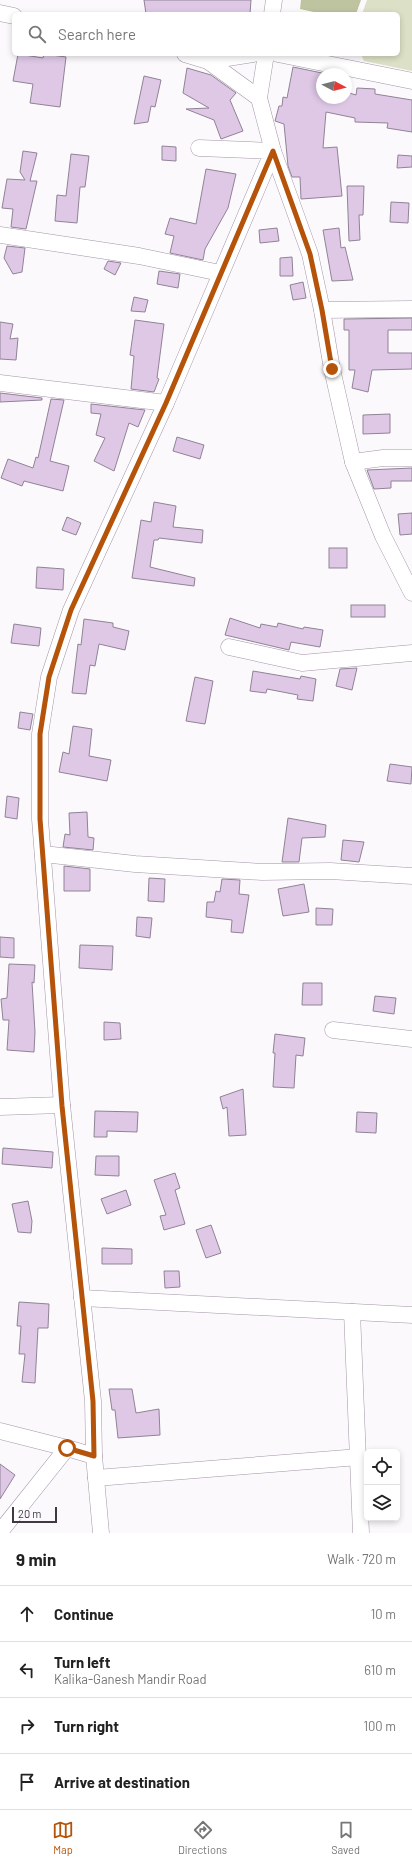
<!DOCTYPE html>
<meta charset="utf-8">
<style>
:root{--surface:#fff;--page:#f6f6f6;--text:#222;--muted:#767676;--line:#e0e0e0;--accent:#b45309}
body{margin:0;font-family:Barlow,sans-serif;background:var(--page);color:var(--text)}
.controls{position:absolute;right:12px;bottom:12px;display:grid;overflow:hidden;border-radius:6px;box-shadow:0 2px 6px #0003}
.controls button{width:36px;height:36px;display:grid;place-items:center;padding:0;border:0;border-bottom:1px solid var(--line);background:var(--surface);color:var(--text);font:20px sans-serif}
.compass{position:absolute;left:316px;top:68px;width:36px;height:36px;border-radius:50%;background:var(--surface);box-shadow:0 2px 6px #0003;rotate:97deg}
.scale{position:absolute;left:12px;bottom:10px;width:45px;box-sizing:border-box;padding-left:4px;border:2px solid #3f3941;border-top:0;font-size:11px;line-height:14px;white-space:nowrap;color:#3f3941;-webkit-text-stroke:3px #fcf9fd;paint-order:stroke}
.stop{position:absolute;width:12px;height:12px;margin:-9px;border:3px solid #b45309;border-radius:50%;background:#fff}
.stop.end{background:#b45309;border-color:#fff;box-shadow:0 1px 4px #0008}
.list{margin:0;padding:0;list-style:none}
h2{display:flex;justify-content:space-between;align-items:center;height:52px;margin:0;padding:0 16px;font-size:17px}
h2 small{font-size:13px;font-weight:400;color:var(--muted)}
.list li{display:grid;grid-template-columns:26px 1fr auto;gap:12px;align-items:center;box-sizing:border-box;height:56px;padding:0 16px;border-top:1px solid var(--line)}
.list b{display:block;font-size:15px;white-space:nowrap}
.list p{margin:0;font-size:13px;white-space:nowrap;color:var(--muted)}
.list em{font-size:13px;font-style:normal;color:var(--muted)}
.icon{flex:none;width:22px;height:22px;fill:none;stroke:currentColor;stroke-width:2;stroke-linecap:round;stroke-linejoin:round}
.map{position:relative;flex:none;width:412px;height:1533px;overflow:hidden}
.search{position:absolute;background:var(--surface);box-shadow:0 2px 6px #0003;left:12px;right:12px;top:12px;height:44px;display:flex;align-items:center;gap:10px;box-sizing:border-box;padding:0 14px;border-radius:6px;color:var(--muted);font-size:15px}
.sheet{height:276px;background:var(--surface)}
nav{display:flex;justify-content:space-around;align-items:center;box-sizing:border-box;height:56px;border-top:1px solid var(--line);background:var(--surface);font-size:11px;color:var(--muted)}
nav a{display:grid;justify-items:center;gap:2px}
nav .on{color:var(--accent)}
.map>svg:first-child{display:block}
</style>
<div class="map">
<svg width="412" height="1533" viewBox="0 0 412 1533">
<rect width="100%" height="100%" fill="#fcf9fd"/>
<path fill="#dce0c6" d="M367 0H412V71L364 61 361 54H398V14H362Z"/>
<path fill="#bec4a0" d="M301 0H361L356 14H323L300 9Z"/>
<g fill="#dec8e6" stroke="#908396">
<path d="M144 0H251L250 14H146Z"/>
<path d="M18 54 43 58 44 54 66 57 60 107 30 103 33 84 13 81Z"/>
<path d="M293 67 322 73V98H346V92L356 95 357 88 375 89V94L412 100V132L387 128 388 123 355 122V118L326 112 323 148 337 147 342 196 301 199 300 177H292L288 166 284 124 275 121 279 106H282L283 97 287 98Z"/>
<path d="M187 68 211 75 236 93 230 100 243 131 221 139 214 120 186 109 209 108 183 93Z"/>
<path d="M144 76 161 80 155 107 151 106 148 122 134 124Z"/>
<path d="M162 146 176 147V161L162 160Z"/>
<path d="M23 151 37 153 30 181H37L26 229 11 227 13 209 2 208 7 179 25 180 20 172Z"/>
<path d="M71 154 89 156 85 187H80L77 223 55 221 57 195 66 196Z"/>
<path d="M398 155 412 156V167L397 168Z"/>
<path d="M206 169 236 174 228 208 205 249 203 260 170 253 174 236 165 234 170 218 196 224Z"/>
<path d="M347 186H364L363 215H359L360 240 349 241Z"/>
<path d="M391 202 409 203 408 223 390 222Z"/>
<path d="M277 228 279 241 260 243 259 230Z"/>
<path d="M339 228 341 248 345 247 353 280 332 281 323 230Z"/>
<path d="M7 246 25 248 22 272 13 274 4 258Z"/>
<path d="M292 257 293 276H280V258Z"/>
<path d="M108 261 121 263 115 275 104 269Z"/>
<path d="M159 271 180 274 178 288 157 284Z"/>
<path d="M303 282 306 298 293 300 290 285Z"/>
<path d="M134 297 148 300 145 312 131 311Z"/>
<path d="M412 318V330H388V353H412V369L372 370 368 392 352 388 355 370H349V330H344V319Z"/>
<path d="M135 320 164 324 157 378 159 379 154 392 131 389 134 356 130 355Z"/>
<path d="M0 322 13 324 10 339 18 338 16 360 0 359Z"/>
<path d="M0 393 42 398V400L0 402Z"/>
<path d="M51 399 64 400 50 461 69 466 63 491 24 481 22 486 1 478 8 459 33 468 36 457 38 458Z"/>
<path d="M91 404 145 410 138 427 129 423 114 471 94 461 105 438 96 435 101 414 91 413Z"/>
<path d="M390 414V433L363 434V415Z"/>
<path d="M177 437 204 445 200 459 173 451Z"/>
<path d="M412 468V481H391V488L374 489 367 470Z"/>
<path d="M154 502 176 506 173 527 203 530 202 543 159 538 158 540H154L150 567 195 578 194 586 132 578 141 520 151 522Z"/>
<path d="M412 513V534L400 535 398 514Z"/>
<path d="M67 517 81 523 76 535 62 530Z"/>
<rect x="329" y="548" width="18" height="20"/>
<path d="M37 567 64 569 63 590 36 588Z"/>
<rect x="351" y="605" width="34" height="12"/>
<path d="M230 618 260 628 261 624 277 627 278 623 303 629 304 627 323 630 320 647 291 642 289 650 225 635Z"/>
<path d="M84 619 113 623V627L129 631 125 650 99 644 95 666 90 665 86 694 72 693 78 644 81 645Z"/>
<path d="M14 624 41 628 39 646 11 643Z"/>
<path d="M357 668 352 690 336 686 340 669Z"/>
<path d="M253 671 300 679 301 676 316 679 313 701 297 699 298 695 267 689 266 693 250 691Z"/>
<path d="M195 677 213 681 205 724 186 721Z"/>
<path d="M20 712 33 714 30 730 18 728Z"/>
<path d="M73 726 92 729 89 756 111 760 107 781 59 772 63 752 69 754Z"/>
<path d="M390 764 412 767 411 784 387 781Z"/>
<path d="M7 796 19 798 17 819 5 817Z"/>
<path d="M87 812 88 837 94 838 93 850 63 847 65 834 70 835 69 813Z"/>
<path d="M288 818 326 825 325 837 302 838 299 862H282Z"/>
<path d="M343 840 364 842 359 862 341 860Z"/>
<path d="M64 866 90 869V891H64Z"/>
<path d="M149 878 165 879 164 902 148 901Z"/>
<path d="M222 879 240 880 239 894 249 895 243 933 231 932 232 920 206 917 207 902H214L216 891 220 892Z"/>
<path d="M304 884 309 912 283 916 278 889Z"/>
<path d="M316 908 333 909 332 925H316Z"/>
<path d="M137 917 152 918 150 938 136 936Z"/>
<path d="M0 937 14 938V958L0 957Z"/>
<path d="M80 945 113 946 112 970 79 968Z"/>
<path d="M9 964 35 965 34 983 32 982 35 1032 34 1052 7 1050 9 1020H3L1 999 7 998Z"/>
<path d="M303 983H322V1005H302Z"/>
<path d="M375 996 396 998 394 1014 373 1011Z"/>
<path d="M104 1022 120 1023 121 1039 104 1040Z"/>
<path d="M275 1034 305 1038 303 1056 296 1055 294 1088 273 1087 275 1053H273Z"/>
<path d="M243 1089 246 1135 229 1136 227 1107 223 1109 220 1097Z"/>
<path d="M95 1111 138 1112 137 1132 107 1131V1137H94Z"/>
<path d="M357 1112 377 1113 376 1133 356 1132Z"/>
<path d="M3 1148 53 1152 52 1168 2 1164Z"/>
<path d="M96 1156H119V1176L95 1175Z"/>
<path d="M175 1173 180 1188 175 1190 185 1224 164 1230 160 1216 166 1215 154 1180Z"/>
<path d="M126 1190 131 1205 107 1214 101 1199Z"/>
<path d="M28 1201 32 1221 31 1233 18 1232 12 1204Z"/>
<path d="M211 1225 221 1253 206 1258 196 1230Z"/>
<path d="M102 1248 132 1249V1264H102Z"/>
<path d="M164 1271H179L180 1287 165 1288Z"/>
<path d="M19 1302 49 1304 48 1328H38L35 1383 22 1382 25 1354H19L21 1326H17Z"/>
<path d="M109 1389H132L136 1413 159 1409 160 1435 118 1438 115 1410H112Z"/>
<path d="M0 1464 15 1475 0 1499Z"/>
</g>
<g fill="none" stroke-linecap="round" stroke-linejoin="round">
<defs>
<g id="minor">
<path d="M0 13 14 16"/>
<path d="M272 14 274 0"/>
<path d="M185 54 208 61 259 98 273 151 310 254 322 310 332 369 353 462 383 536 412 593"/>
<path d="M278 54 412 81"/>
<path d="M208 61 253 54"/>
<path d="M259 98 266 54"/>
<path d="M0 235 139 256 220 273"/>
<path d="M322 310 412 309"/>
<path d="M0 383 166 403"/>
<path d="M353 462 383 458H412"/>
<path d="M229 647 302 663 412 653"/>
<path d="M43 854 135 864 262 872 330 871 412 876"/>
<path d="M333 1030 412 1039"/>
<path d="M0 1107 62 1105"/>
<path d="M82 1298 412 1315"/>
<path d="M352 1312 361 1533"/>
<path d="M0 1431 67 1448 94 1456"/>
<path d="M96 1478 359 1457"/>
<path d="M0 1532 67 1448"/>
<path d="M101 1533 94 1456 93 1401 62 1105 40 819V734L49 677 71 610 166 403 273 151 199 148"/>
</g>
</defs>
<use href="#minor" stroke="#a395a8" stroke-width="17"/>
<use href="#minor" stroke="#fff" stroke-width="16"/>
</g>
<g fill="none" stroke-linecap="round" stroke-linejoin="round">
<path stroke="#b45309" stroke-width="5" d="M67 1448 94 1456 93 1401 62 1106 40 819V734L49 677 71 610 166 403 273 151 310 254 322 310 332 369"/>
</g>
</svg>
<div class="controls">
<button><svg class="icon" aria-label="locate" viewBox="0 0 24 24"><circle cx="12" cy="12" r="6"/><path d="M12 2v4M12 18v4M2 12h4M18 12h4"/></svg></button>
<button><svg class="icon" aria-label="layers" viewBox="0 0 24 24"><path d="M12 4l9 5-9 5-9-5zM3 14l9 5 9-5"/></svg></button>
</div>
<svg class="compass" viewBox="-18 -18 36 36"><path d="M0-13l5 13h-10z" fill="#e53935"/><path d="M0 13l5-13h-10z" fill="#767676"/></svg>
<div class="scale">20 m</div>
<div class="stop" style="left:67px;top:1448px"></div>
<div class="stop end" style="left:332px;top:369px"></div>
<div class="search"><svg class="icon" aria-label="search" viewBox="0 0 24 24"><circle cx="10" cy="10" r="6"/><path d="M15 15l6 6"/></svg>Search here</div>
</div>
<section class="sheet">
<h2>9 min<small>Walk · 720 m</small></h2>
<ul class="list">
<li><svg class="icon" aria-label="ahead" viewBox="0 0 24 24"><path d="M12 20V5M6 11l6-6 6 6"/></svg><div><b>Continue</b></div><em>10 m</em></li>
<li><svg class="icon" aria-label="left" viewBox="0 0 24 24"><path d="M17 20v-9H6M10 6l-5 5 5 5"/></svg><div><b>Turn left</b><p>Kalika-Ganesh Mandir Road</p></div><em>610 m</em></li>
<li><svg class="icon" aria-label="right" viewBox="0 0 24 24"><path d="M7 20v-9h11M14 6l5 5-5 5"/></svg><div><b>Turn right</b></div><em>100 m</em></li>
<li><svg class="icon" aria-label="arrive" viewBox="0 0 24 24"><path d="M6 21V4h12l-3 4 3 4H6"/></svg><div><b>Arrive at destination</b></div></li>
</ul>
</section>
<nav>
<a class="on"><svg class="icon" aria-label="map" viewBox="0 0 24 24"><path d="M3 6l6-2 6 2 6-2v14l-6 2-6-2-6 2zM9 4v14M15 6v14"/></svg>Map</a>
<a><svg class="icon" aria-label="directions" viewBox="0 0 24 24"><path d="M12 3l9 9-9 9-9-9zM9 14v-3h6M13 9l2 2-2 2"/></svg>Directions</a>
<a><svg class="icon" aria-label="saved" viewBox="0 0 24 24"><path d="M7 4h10v16l-5-4-5 4z"/></svg>Saved</a>
</nav>
